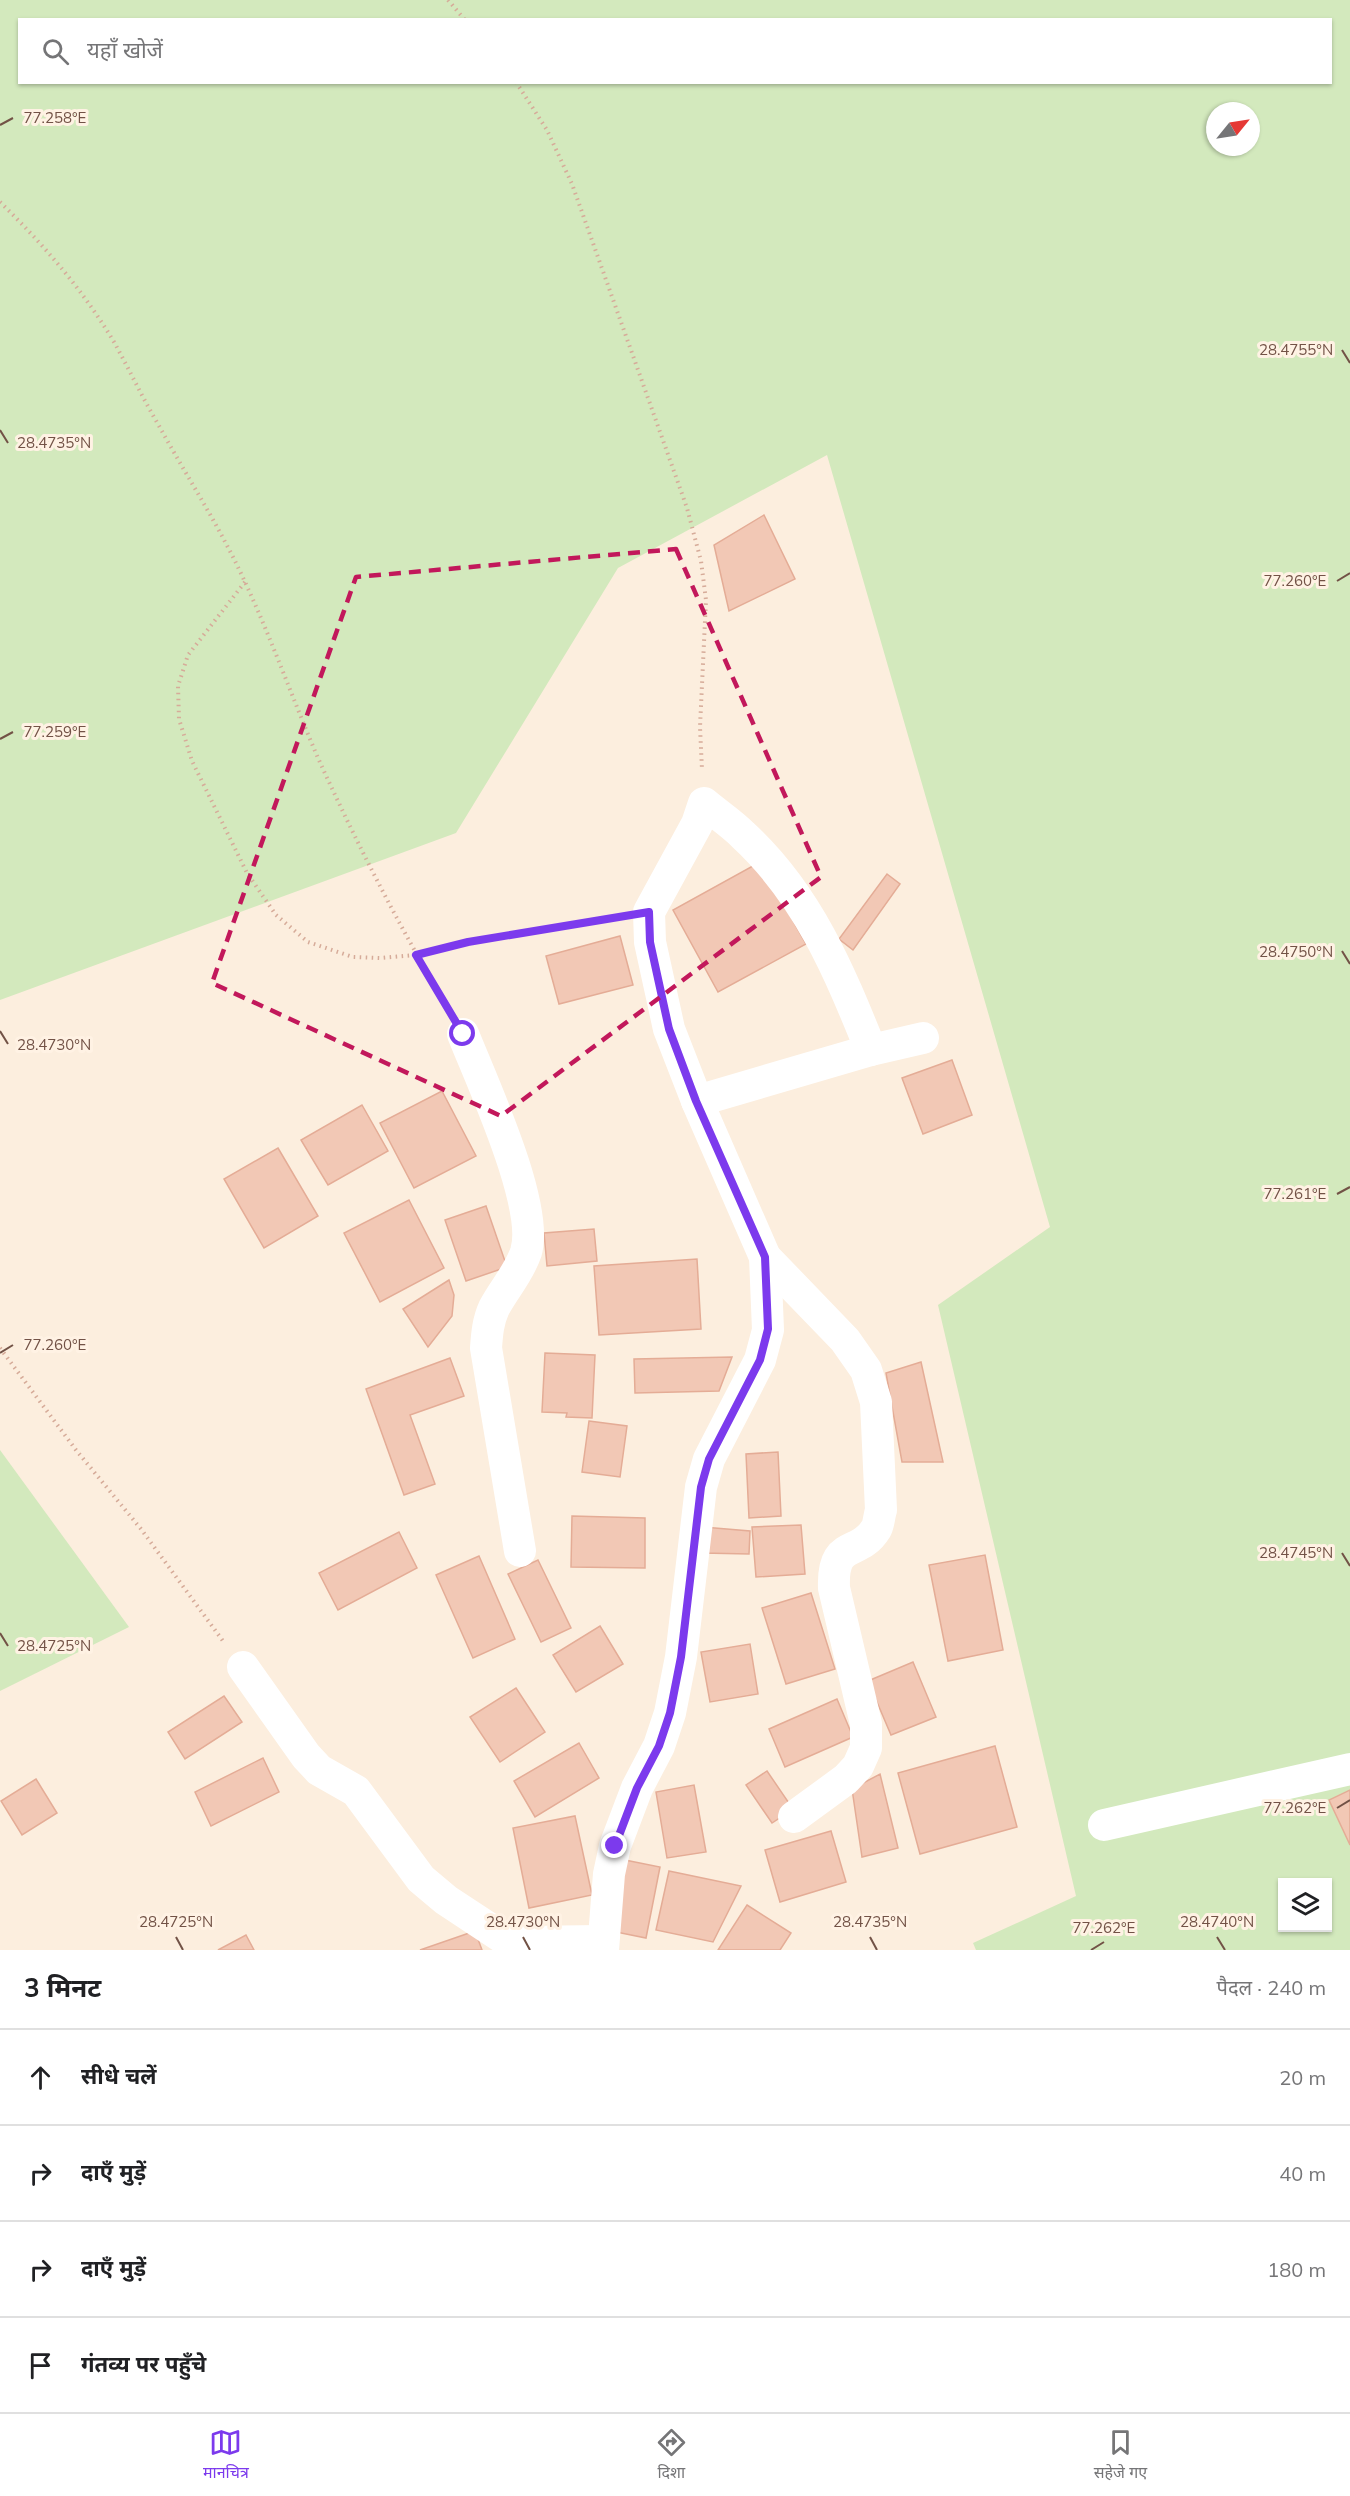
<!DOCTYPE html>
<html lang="hi">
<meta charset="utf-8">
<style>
:root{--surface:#fff;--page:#f2f2f2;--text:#202124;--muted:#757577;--line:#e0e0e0;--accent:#7c3aed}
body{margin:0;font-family:Mulish,"Noto Sans Devanagari",sans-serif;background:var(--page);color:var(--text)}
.controls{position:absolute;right:18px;bottom:18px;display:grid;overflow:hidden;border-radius:0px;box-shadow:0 2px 4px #0004}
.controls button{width:54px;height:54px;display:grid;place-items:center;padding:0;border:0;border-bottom:2px solid var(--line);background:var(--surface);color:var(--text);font:30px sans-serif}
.compass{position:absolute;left:1206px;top:102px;width:54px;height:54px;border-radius:50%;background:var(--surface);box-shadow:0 2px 4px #0004;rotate:60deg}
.stop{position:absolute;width:18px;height:18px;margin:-14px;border:4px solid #7c3aed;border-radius:50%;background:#fff}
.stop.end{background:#7c3aed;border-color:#fff;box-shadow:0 2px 6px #0008}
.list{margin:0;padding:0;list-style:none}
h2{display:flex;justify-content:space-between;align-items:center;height:78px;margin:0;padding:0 24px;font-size:26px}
h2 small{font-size:20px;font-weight:400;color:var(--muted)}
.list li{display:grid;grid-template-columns:39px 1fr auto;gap:18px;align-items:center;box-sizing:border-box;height:96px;padding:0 24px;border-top:2px solid var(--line)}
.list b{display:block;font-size:22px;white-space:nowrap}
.list em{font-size:20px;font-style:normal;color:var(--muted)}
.icon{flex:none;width:33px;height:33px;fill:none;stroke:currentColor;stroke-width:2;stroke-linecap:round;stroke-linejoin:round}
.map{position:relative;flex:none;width:1350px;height:1950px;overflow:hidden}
.search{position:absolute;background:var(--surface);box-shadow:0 2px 4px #0004;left:18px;right:18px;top:18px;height:66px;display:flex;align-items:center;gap:15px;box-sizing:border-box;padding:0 21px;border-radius:0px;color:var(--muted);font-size:22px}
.sheet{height:462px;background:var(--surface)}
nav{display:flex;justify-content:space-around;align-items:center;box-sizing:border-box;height:84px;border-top:2px solid var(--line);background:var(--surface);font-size:16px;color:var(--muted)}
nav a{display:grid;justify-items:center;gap:3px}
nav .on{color:var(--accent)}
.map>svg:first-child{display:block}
</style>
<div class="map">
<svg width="1350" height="1950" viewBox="0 0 1350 1950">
<rect width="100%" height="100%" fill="#fceede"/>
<g fill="#d3e9bd" fill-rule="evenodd">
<path d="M0 0H1350V1950H976L973 1943 1076 1896 938 1305 1050 1227 827 455 618 568 456 833 0 1000ZM20 20H1330V82H20ZM1215 111H1251V147H1215ZM1282 1882H1328V1928H1282Z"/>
<path d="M0 1450 129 1627 0 1691Z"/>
</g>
<g fill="#f2c8b5" stroke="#e4ac96" stroke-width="1.5">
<path d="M764 515 795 579 729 611 714 545Z"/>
<path d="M760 862 806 944 718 992 673 910Z"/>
<path d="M887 874 900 884 853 950 839 939Z"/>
<path d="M620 936 633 985 559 1004 546 956Z"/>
<path d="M952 1060 972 1115 923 1134 902 1078Z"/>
<path d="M442 1091 476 1156 414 1188 380 1123Z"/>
<path d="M362 1105 388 1151 328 1185 301 1140Z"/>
<path d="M278 1148 318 1216 264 1248 224 1179Z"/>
<path d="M409 1200 444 1268 380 1302 344 1233Z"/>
<path d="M486 1206 507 1267 466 1281 445 1220Z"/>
<path d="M594 1229 597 1261 547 1266 544 1233Z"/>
<path d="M697 1259 701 1329 599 1335 594 1266Z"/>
<path d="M449 1280 454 1295 452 1316 428 1347 403 1309Z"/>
<path d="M545 1353 595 1355 592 1418 566 1417 567 1413 542 1412Z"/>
<path d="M732 1357 719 1391 635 1393 634 1359Z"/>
<path d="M450 1358 464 1396 410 1415 435 1484 404 1495 366 1389Z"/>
<path d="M921 1362 943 1462H902L886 1373Z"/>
<path d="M589 1421 627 1426 620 1477 582 1472Z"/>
<path d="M778 1452 781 1516 749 1518 746 1454Z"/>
<path d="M572 1516 645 1518V1568L571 1567Z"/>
<path d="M801 1525 805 1574 756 1577 752 1527Z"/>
<path d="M703 1527 750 1531 749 1554 702 1553Z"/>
<path d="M399 1532 417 1568 338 1610 319 1573Z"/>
<path d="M985 1555 1003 1650 948 1661 929 1565Z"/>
<path d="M479 1556 515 1639 473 1658 436 1575Z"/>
<path d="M538 1560 571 1628 541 1642 508 1574Z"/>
<path d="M811 1593 835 1669 786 1684 762 1608Z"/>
<path d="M600 1626 623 1664 576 1692 553 1655Z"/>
<path d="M750 1644 758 1694 710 1702 701 1652Z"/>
<path d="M913 1662 936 1717 891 1735 868 1681Z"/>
<path d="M516 1688 545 1732 500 1762 470 1717Z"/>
<path d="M224 1696 242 1722 185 1759 168 1732Z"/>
<path d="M837 1699 853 1737 785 1767 769 1729Z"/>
<path d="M579 1743 599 1778 535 1817 514 1781Z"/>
<path d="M995 1746 1017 1827 920 1854 898 1773Z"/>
<path d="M263 1758 279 1792 211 1826 195 1792Z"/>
<path d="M767 1771 793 1809 772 1823 746 1785Z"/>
<path d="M880 1774 898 1848 862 1857 852 1789Z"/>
<path d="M36 1779 57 1813 22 1835 1 1801Z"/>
<path d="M694 1785 706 1852 667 1858 656 1792Z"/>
<path d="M1350 1790V1845L1329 1800Z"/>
<path d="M575 1816 592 1895 529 1908 513 1828Z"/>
<path d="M831 1831 846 1882 780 1902 765 1850Z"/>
<path d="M625 1860 660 1867 646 1938 611 1931Z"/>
<path d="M669 1871 741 1886 713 1942 656 1930Z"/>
<path d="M747 1905 791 1933 780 1950H718Z"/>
<path d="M475 1931 482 1950H420Z"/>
<path d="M246 1935 254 1950H218Z"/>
</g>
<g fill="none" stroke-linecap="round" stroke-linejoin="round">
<g stroke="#d6ab99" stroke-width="4" stroke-dasharray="1.5 4.5" stroke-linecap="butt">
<path d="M448 0 465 20"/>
<path d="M516 82 547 130 572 184 687 508 701 561 706 600 700 727 702 770"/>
<path d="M0 202C43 244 83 290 114 342 129 369 142 397 158 424 187 477 220 527 245 582 272 640 293 700 318 758 356 842 399 926 446 1005"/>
<path d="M245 582 188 655 178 686 179 719 192 761 247 873 276 915 308 942 353 957 380 958 416 955 468 942 616 918"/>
<path d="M0 1348 76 1450 141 1529 223 1641"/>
</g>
<g stroke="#fff" stroke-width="32">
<path d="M463 1034C482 1082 540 1206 526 1252 519 1273 504 1289 494 1308 488 1321 487 1334 486 1348L520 1551"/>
<path d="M697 1101 871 1050 923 1038"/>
<path d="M765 1257 845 1340 866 1370 876 1402 881 1510C879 1516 879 1524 876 1529 858 1558 832 1538 834 1588L866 1724V1748L858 1766 846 1779 794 1817"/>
<path d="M243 1667 306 1756 319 1770 356 1791 421 1879 446 1900 502 1937 521 1942 602 1941"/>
<path d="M1104 1825 1350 1769"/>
<path d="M603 1950 609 1874 615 1846 637 1788 659 1746 670 1713 681 1657 701 1487 709 1459 760 1360 768 1330 765 1257 697 1101 669 1029 650 942 649 912 697 824 704 803C717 814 731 823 743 835 808 895 839 971 871 1050"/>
</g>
</g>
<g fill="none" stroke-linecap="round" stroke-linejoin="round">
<path stroke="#7c3aed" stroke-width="8" d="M463 1034 416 955 468 942 649 912 650 942 669 1029 696 1101 765 1257 768 1329 760 1360 709 1459 701 1487 681 1657 670 1713 659 1746 637 1788 615 1846"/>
</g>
<path fill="none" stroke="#c2185b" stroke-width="4.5" stroke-dasharray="12 8" stroke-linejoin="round" d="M676 549 821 877 501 1116 212 983 356 577Z"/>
<path fill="none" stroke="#725246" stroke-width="2" d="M0 125 13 118M1342 350 1350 363M0 430 8 443M1337 581 1350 573M0 739 13 732M1342 951 1350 964M0 1031 8 1044M1337 1194 1350 1187M0 1353 13 1345M1342 1553 1350 1566M0 1633 8 1646M1337 1808 1350 1800M176 1937 183 1950M523 1937 530 1950M870 1937 877 1950M1217 1937 1225 1950M1091 1950 1104 1942"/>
<g font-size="15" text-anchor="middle" fill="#725246" stroke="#fff2e4" stroke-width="6" stroke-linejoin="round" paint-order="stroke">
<text x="55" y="123">77.258°E</text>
<text x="1296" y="355">28.4755°N</text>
<text x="54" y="448">28.4735°N</text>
<text x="1295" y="586">77.260°E</text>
<text x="55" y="737">77.259°E</text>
<text x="1296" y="957">28.4750°N</text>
<text x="54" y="1050">28.4730°N</text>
<text x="1295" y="1199">77.261°E</text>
<text x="55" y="1350">77.260°E</text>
<text x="1296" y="1558">28.4745°N</text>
<text x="54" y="1651">28.4725°N</text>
<text x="1295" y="1813">77.262°E</text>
<text x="176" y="1927">28.4725°N</text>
<text x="523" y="1927">28.4730°N</text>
<text x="870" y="1927">28.4735°N</text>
<text x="1217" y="1927">28.4740°N</text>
<text x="1104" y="1933">77.262°E</text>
</g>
</svg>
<div class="controls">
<button><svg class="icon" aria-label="layers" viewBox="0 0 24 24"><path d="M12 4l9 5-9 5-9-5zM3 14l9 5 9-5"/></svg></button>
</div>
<svg class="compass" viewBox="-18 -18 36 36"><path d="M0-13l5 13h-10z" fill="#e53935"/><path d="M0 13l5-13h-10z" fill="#757577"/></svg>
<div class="stop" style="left:463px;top:1034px"></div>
<div class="stop end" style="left:615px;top:1846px"></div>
<div class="search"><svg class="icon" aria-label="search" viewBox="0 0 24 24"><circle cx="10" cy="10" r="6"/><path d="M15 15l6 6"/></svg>यहाँ खोजें</div>
</div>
<section class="sheet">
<h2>3 मिनट<small>पैदल · 240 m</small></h2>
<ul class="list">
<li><svg class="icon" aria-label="ahead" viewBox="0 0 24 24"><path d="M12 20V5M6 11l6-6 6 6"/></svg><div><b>सीधे चलें</b></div><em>20 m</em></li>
<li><svg class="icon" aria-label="right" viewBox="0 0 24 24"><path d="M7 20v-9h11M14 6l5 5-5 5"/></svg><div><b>दाएँ मुड़ें</b></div><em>40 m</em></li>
<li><svg class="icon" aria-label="right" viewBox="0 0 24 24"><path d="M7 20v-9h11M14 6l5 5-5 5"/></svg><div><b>दाएँ मुड़ें</b></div><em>180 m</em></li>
<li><svg class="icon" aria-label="arrive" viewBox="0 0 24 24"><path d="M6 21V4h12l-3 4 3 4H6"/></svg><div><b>गंतव्य पर पहुँचे</b></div></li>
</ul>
</section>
<nav>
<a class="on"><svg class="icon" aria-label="map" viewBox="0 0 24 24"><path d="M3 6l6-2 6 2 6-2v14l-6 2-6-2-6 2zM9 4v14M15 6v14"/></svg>मानचित्र</a>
<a><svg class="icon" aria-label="directions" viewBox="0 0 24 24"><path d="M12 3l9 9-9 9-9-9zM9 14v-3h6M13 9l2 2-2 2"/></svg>दिशा</a>
<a><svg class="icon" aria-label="saved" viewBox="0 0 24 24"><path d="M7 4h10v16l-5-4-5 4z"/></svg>सहेजे गए</a>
</nav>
